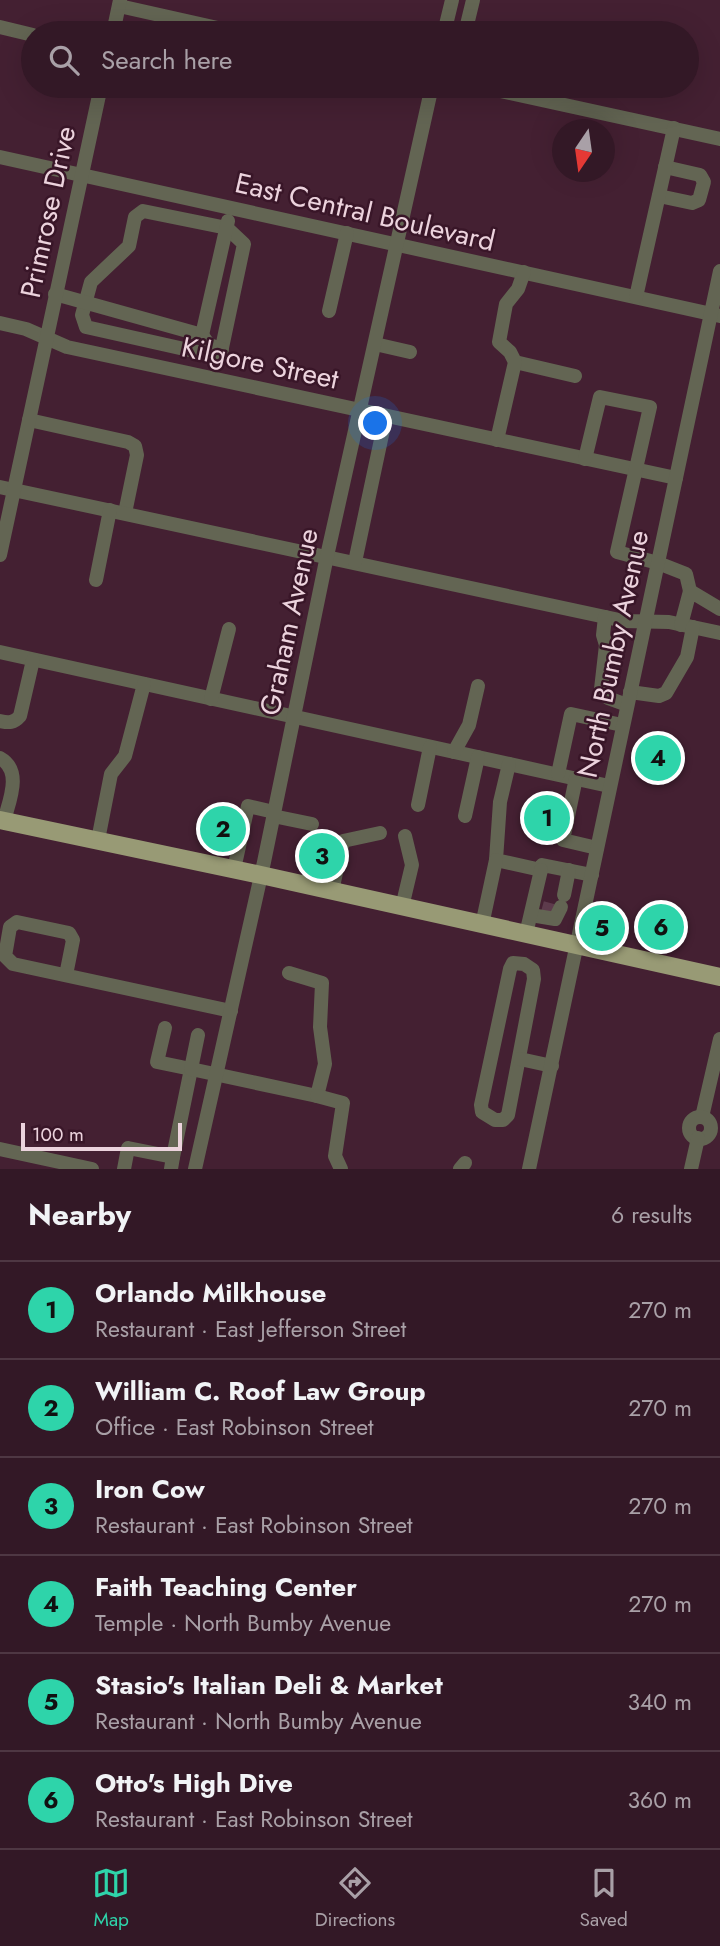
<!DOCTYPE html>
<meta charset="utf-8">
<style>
:root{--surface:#331826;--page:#3e2532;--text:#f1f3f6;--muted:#a9a0a7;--line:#4e3743;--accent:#2ed4aa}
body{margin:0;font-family:Jost,sans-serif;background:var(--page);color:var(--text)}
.compass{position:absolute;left:552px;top:119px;width:63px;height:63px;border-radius:50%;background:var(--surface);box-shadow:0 7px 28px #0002;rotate:193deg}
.scale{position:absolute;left:21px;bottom:18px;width:161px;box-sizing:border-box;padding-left:7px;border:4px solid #ecd3dd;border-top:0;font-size:19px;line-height:24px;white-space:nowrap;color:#ecd3dd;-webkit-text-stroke:5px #391628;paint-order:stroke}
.you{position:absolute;left:376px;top:424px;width:24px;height:24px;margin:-18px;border:5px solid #fff;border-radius:50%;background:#1a73e8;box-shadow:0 0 0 10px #1a73e833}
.badge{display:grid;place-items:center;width:46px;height:46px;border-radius:50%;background:var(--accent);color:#111;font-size:23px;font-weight:700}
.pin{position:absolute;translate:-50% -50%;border:4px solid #fff;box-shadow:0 2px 7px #0006}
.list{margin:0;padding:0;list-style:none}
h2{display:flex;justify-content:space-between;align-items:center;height:91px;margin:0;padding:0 28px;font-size:30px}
h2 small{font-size:23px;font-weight:400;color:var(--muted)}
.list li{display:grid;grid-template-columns:46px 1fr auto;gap:21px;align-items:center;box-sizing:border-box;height:98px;padding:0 28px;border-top:2px solid var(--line)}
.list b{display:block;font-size:26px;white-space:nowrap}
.list p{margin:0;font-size:23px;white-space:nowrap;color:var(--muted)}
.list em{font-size:23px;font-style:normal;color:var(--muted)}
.icon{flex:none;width:38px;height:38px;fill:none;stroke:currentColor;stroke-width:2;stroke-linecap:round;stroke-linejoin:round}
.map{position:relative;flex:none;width:720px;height:1169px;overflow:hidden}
.search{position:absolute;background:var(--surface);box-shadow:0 7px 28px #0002;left:21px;right:21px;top:21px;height:77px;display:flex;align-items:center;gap:18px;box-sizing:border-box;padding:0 24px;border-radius:38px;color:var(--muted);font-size:26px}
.sheet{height:679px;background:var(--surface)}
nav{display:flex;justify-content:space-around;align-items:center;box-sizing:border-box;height:98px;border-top:2px solid var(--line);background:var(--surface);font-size:19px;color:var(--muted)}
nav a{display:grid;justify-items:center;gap:4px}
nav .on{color:var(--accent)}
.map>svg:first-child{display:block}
</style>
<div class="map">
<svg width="720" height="1169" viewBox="0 0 720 1169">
<rect width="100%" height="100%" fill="#442032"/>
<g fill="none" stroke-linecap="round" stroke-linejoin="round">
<path stroke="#5d3b4c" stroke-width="14" stroke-dasharray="14 7" stroke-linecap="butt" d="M542 908 553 911"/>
<g stroke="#636553" stroke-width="14">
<path d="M119 6 240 33"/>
<path d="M0 27 33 35"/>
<path d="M113 33 120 0"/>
<path d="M444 33 452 0"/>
<path d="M465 33 473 0"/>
<path d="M478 86 720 139"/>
<path d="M0 157 720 316"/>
<path d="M659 196 692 203 699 200 704 182 700 175 665 167"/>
<path d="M143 211 227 228 244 244 220 357 86 327 82 315 91 282 129 246 135 217Z"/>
<path d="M55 294 202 335 209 345 222 349"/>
<path d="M636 297 674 128"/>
<path d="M329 311 347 233"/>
<path d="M0 323 26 329 67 347 676 478"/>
<path d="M202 335 228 221"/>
<path d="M375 344 410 352"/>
<path d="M515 362 575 376"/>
<path d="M29 420 128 442 135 446 137 455 125 513"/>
<path d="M497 440 515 362 510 352 499 342 506 304 518 289 524 272"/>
<path d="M585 459 600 397 650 407 617 552 658 563 686 574 690 591"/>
<path d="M0 487 624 621 669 622 720 633"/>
<path d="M0 555 101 86"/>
<path d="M355 562 386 416"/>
<path d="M96 580 110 510"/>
<path d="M605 617 603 635 606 645 601 689 608 698 627 705"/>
<path d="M681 625 690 591 720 609"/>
<path d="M0 652 609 786"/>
<path d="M630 692 659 696 666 693 687 657 693 627"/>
<path d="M211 699 229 629"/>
<path d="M0 721C9 723 14 723 20 716L33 660"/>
<path d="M454 752 469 725 478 686"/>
<path d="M0 758C23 771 9 801 4 821"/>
<path d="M509 764 500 802 496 860 541 870 542 865 592 875"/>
<path d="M558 774 571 714 622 725"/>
<path d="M576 778 563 840 597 848"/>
<path d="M418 805 430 747"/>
<path d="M273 816 312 824"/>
<path d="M465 816 478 757"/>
<path d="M98 840 111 774 125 756 144 684"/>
<path d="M234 869 248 806 274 812"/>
<path d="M332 891 343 841 380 833"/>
<path d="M564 895 569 870"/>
<path d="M402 907 412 865 405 836"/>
<path d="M531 915 555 919 561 907"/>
<path d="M482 925 496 860"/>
<path d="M526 934 541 870"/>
<path d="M513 963 524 964 533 970 534 979 508 1115 503 1120H495L482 1112 481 1105 510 969Z"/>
<path d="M66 975 73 940 69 933 17 922 10 927 5 956 13 964 231 1011"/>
<path d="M165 1028 157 1062 191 1069 173 1157"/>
<path d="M198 1035 191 1069 317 1096 325 1064 320 1027 322 983 289 973"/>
<path d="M520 1059 552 1066"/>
<path d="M317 1096 343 1103 335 1156 341 1169"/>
<path d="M702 1117 720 1039"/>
<circle cx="700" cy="1128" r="11"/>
<path d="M0 1149 92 1169"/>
<path d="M124 1169 128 1148 173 1157 171 1169"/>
<path d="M195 1169 264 862 327 556 432 86"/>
<path d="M460 1169 465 1163"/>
<path d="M529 1169 720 271"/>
<path d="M691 1169 698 1138"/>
</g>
<path stroke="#989a75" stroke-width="18" d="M0 820 261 875 720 977"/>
</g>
<g text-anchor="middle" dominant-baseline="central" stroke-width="5" stroke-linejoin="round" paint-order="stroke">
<g font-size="28" fill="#ecd3dd" stroke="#391628">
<text transform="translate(48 212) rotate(-78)">Primrose Drive</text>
<text transform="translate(365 212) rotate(13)">East Central Boulevard</text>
<text transform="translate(260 363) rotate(12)">Kilgore Street</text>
<text transform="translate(289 622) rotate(-78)">Graham Avenue</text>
<text transform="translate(613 654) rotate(-78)">North Bumby Avenue</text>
</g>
</g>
</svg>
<svg class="compass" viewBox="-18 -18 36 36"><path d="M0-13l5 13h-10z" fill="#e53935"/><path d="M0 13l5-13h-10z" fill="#a9a0a7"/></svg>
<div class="scale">100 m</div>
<div class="you"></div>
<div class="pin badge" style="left:547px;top:818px">1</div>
<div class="pin badge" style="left:223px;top:829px">2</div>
<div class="pin badge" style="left:322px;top:856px">3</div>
<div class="pin badge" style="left:658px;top:758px">4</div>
<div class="pin badge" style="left:602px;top:928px">5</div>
<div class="pin badge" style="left:661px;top:927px">6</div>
<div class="search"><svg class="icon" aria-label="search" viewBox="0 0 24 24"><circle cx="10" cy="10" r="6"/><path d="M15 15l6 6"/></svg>Search here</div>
</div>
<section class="sheet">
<h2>Nearby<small>6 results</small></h2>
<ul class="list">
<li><span class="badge">1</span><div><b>Orlando Milkhouse</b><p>Restaurant · East Jefferson Street</p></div><em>270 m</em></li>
<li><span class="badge">2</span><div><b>William C. Roof Law Group</b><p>Office · East Robinson Street</p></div><em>270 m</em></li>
<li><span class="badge">3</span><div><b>Iron Cow</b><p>Restaurant · East Robinson Street</p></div><em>270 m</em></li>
<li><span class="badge">4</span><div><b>Faith Teaching Center</b><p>Temple · North Bumby Avenue</p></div><em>270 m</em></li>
<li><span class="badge">5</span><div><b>Stasio's Italian Deli &amp; Market</b><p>Restaurant · North Bumby Avenue</p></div><em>340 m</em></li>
<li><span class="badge">6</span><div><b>Otto's High Dive</b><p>Restaurant · East Robinson Street</p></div><em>360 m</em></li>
</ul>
</section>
<nav>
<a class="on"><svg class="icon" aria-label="map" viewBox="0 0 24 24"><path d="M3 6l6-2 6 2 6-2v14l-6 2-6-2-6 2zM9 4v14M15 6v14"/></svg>Map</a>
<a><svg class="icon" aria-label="directions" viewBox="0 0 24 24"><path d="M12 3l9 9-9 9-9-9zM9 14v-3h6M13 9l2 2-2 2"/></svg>Directions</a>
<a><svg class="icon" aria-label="saved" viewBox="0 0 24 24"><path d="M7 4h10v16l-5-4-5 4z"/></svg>Saved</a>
</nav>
